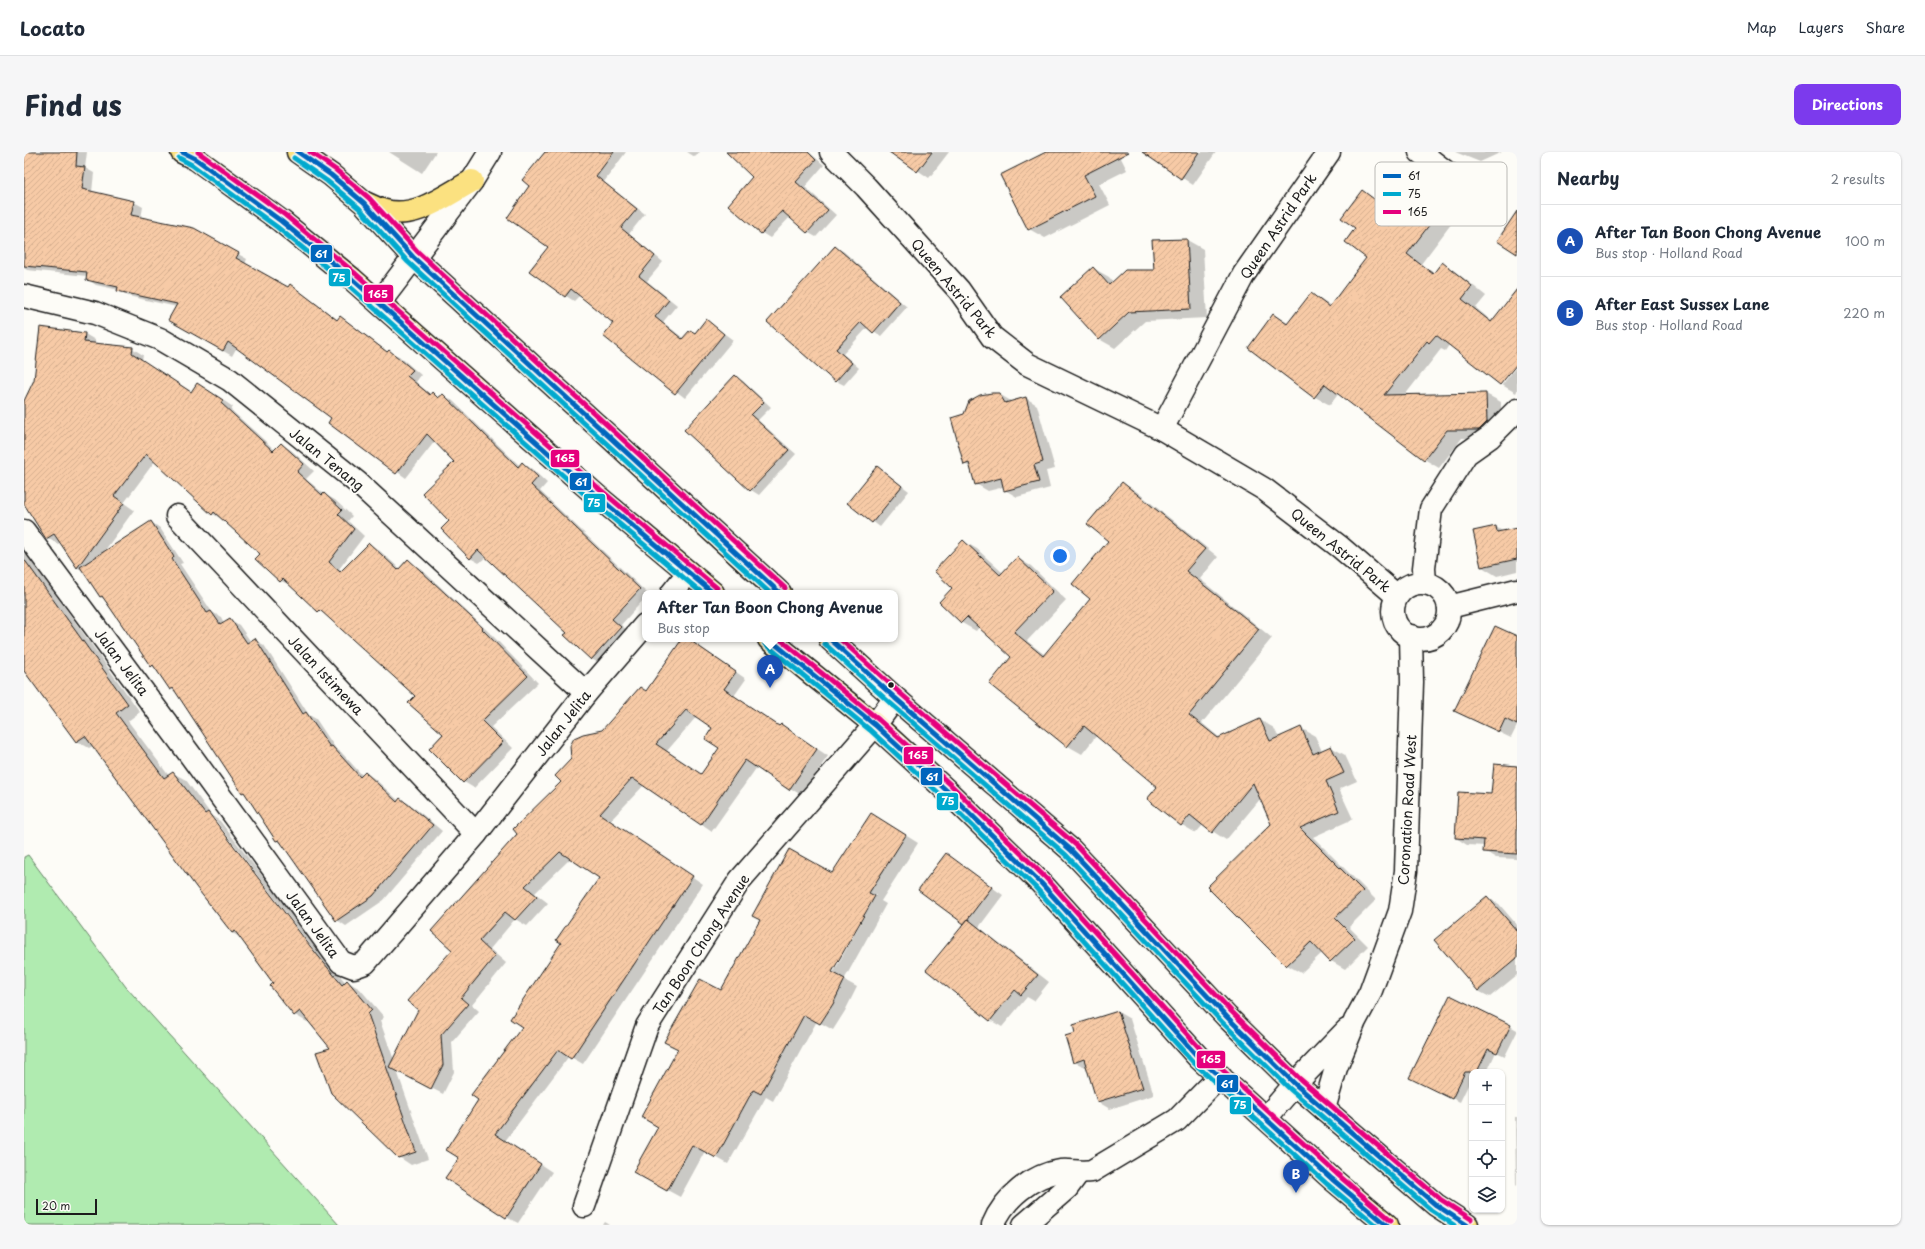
<!DOCTYPE html>
<meta charset="utf-8">
<style>
:root{--surface:#fff;--page:#f6f6f7;--text:#1f2937;--muted:#747a83;--line:#e0e1e3;--accent:#7c3aed}
body{margin:0;font-family:"Playpen Sans",sans-serif;background:var(--page);color:var(--text)}
.controls{position:absolute;right:12px;bottom:12px;display:grid;overflow:hidden;border-radius:8px;box-shadow:0 1px 3px #0004}
.controls button{width:36px;height:36px;display:grid;place-items:center;padding:0;border:0;border-bottom:1px solid var(--line);background:var(--surface);color:var(--text);font:20px sans-serif}
.scale{position:absolute;left:12px;bottom:10px;width:61px;box-sizing:border-box;padding-left:4px;border:2px solid #1c1c1c;border-top:0;font-size:11px;line-height:14px;white-space:nowrap;color:#1c1c1c;-webkit-text-stroke:3px #fdfcf7;paint-order:stroke}
.you{position:absolute;left:1036px;top:404px;width:14px;height:14px;margin:-10px;border:3px solid #fff;border-radius:50%;background:#1a73e8;box-shadow:0 0 0 6px #1a73e833}
.badge{display:grid;place-items:center;width:26px;height:26px;border-radius:50%;background:var(--accent);color:#fff;font-size:13px;font-weight:700}
.pin{position:absolute;translate:-50% -33px;filter:drop-shadow(0 1px 2px #0008)}
.pin::after{content:'';position:absolute;top:21px;width:14px;height:12px;background:inherit;clip-path:polygon(0 0,100% 0,50% 100%)}
.popup{position:absolute;left:618px;top:438px;width:256px;height:52px;box-sizing:border-box;display:grid;place-content:center;border-radius:8px;background:var(--surface);filter:drop-shadow(0 1px 3px #0005);font-size:13px;white-space:nowrap;color:var(--muted)}
.popup b{font-size:15px;color:var(--text)}
.popup::after{content:'';position:absolute;left:50%;top:100%;margin-left:-8px;border:8px solid transparent;border-top-color:var(--surface)}
.list{margin:0;padding:0;list-style:none}
h2{display:flex;justify-content:space-between;align-items:center;height:52px;margin:0;padding:0 16px;font-size:17px}
h2 small{font-size:13px;font-weight:400;color:var(--muted)}
.list li{display:grid;grid-template-columns:26px 1fr auto;gap:12px;align-items:center;box-sizing:border-box;height:72px;padding:0 16px;border-top:1px solid var(--line)}
.list b{display:block;font-size:15px;white-space:nowrap}
.list p{margin:0;font-size:13px;white-space:nowrap;color:var(--muted)}
.list em{font-size:13px;font-style:normal;color:var(--muted)}
.icon{flex:none;width:22px;height:22px;fill:none;stroke:currentColor;stroke-width:2;stroke-linecap:round;stroke-linejoin:round}
.map{position:relative;flex:none;width:1493px;height:1073px;overflow:hidden;border-radius:8px}
header{display:flex;align-items:center;gap:24px;box-sizing:border-box;height:56px;padding:0 20px;background:var(--surface);border-bottom:1px solid var(--line)}
header strong{font-size:19px}
nav{display:flex;gap:22px;margin-inline-start:auto;font-size:14px}
.intro{display:flex;align-items:center;justify-content:space-between;box-sizing:border-box;height:96px;padding:0 24px}
h1{margin:0;font-size:28px}
.button{padding:10px 18px;border-radius:8px;background:var(--accent);color:#fff;font-size:14px;font-weight:700}
main{display:flex;gap:24px;padding:0 24px}
aside{flex:1;background:var(--surface);border-radius:8px;box-shadow:0 1px 3px #0004}
.map>svg:first-child{display:block}
</style>
<header>
<strong>Locato</strong>
<nav><a>Map</a><a>Layers</a><a>Share</a></nav>
</header>
<div class="intro"><h1>Find us</h1><a class="button">Directions</a></div>
<main>
<div class="map">
<svg width="1493" height="1073" viewBox="0 0 1493 1073">
<defs>
<pattern id="building-hatch" width="6" height="6" patternUnits="userSpaceOnUse"><rect width="6" height="6" fill="#f7caa6"/><path d="M-1 1l2-2M0 6l6-6M5 7l2-2" fill="none" stroke="#d3ad8e"/></pattern>
</defs>
<rect width="100%" height="100%" fill="#fdfcf7"/>
<filter id="ink" filterUnits="userSpaceOnUse"><feTurbulence type="fractalNoise" baseFrequency=".025" numOctaves="2"/><feDisplacementMap in="SourceGraphic" scale="8" xChannelSelector="R" yChannelSelector="G"/><feConvolveMatrix kernelMatrix="1 2 1 2 8 2 1 2 1" color-interpolation-filters="sRGB"/></filter>
<g filter="url(#ink)">
<path fill="#b0ebb0" stroke="#668466" d="M4 703 102 835 315 1073H0V705Z"/>
<g fill="#0003" fill-rule="evenodd">
<path d="M0 0H63L61 16 70 21 68 40 110 50 119 55 117 66 170 77 223 107 221 112 264 136 266 134 275 139 314 168 316 165 325 171 364 200 375 204 397 223 392 230 407 243 416 246 419 243 429 249 496 314 498 311 508 317 523 331 516 339 623 441H621V446L597 473 606 481 577 512 567 507 544 481 462 405 455 411 446 406 427 369 431 310 411 289 382 326 305 271 309 266 213 195 208 204 145 168 153 155 104 144 95 138 72 133 63 127V124L3 118 0 116Z"/>
<path d="M365 0H412L398 21Z"/>
<path d="M522 0H602L580 30 621 62 605 82 639 110 623 129 653 153 639 170 660 187 671 182 682 168 709 188 661 246 580 183 590 171 556 143 550 149 542 144 506 33Z"/>
<path d="M663 0H676L671 5Z"/>
<path d="M703 0H785L800 13 781 35 812 63 792 85 783 80 766 65 746 86 738 81 705 53 730 25Z"/>
<path d="M867 0H925L905 26Z"/>
<path d="M1024 0H1094L1103 18 1075 32 1086 53 1021 86 1005 77Z"/>
<path d="M1120 0H1192L1169 33Z"/>
<path d="M1431 0H1478L1456 10Z"/>
<path d="M1386 17 1401 26 1440 55 1397 112 1410 121 1418 112 1432 120 1462 144 1452 156 1469 170 1493 145V211L1425 193 1421 199 1417 197 1381 243 1462 242 1477 250V279L1470 286H1438L1415 316 1400 307 1315 241 1306 253 1291 245 1225 196 1250 163 1264 171 1287 142 1307 154 1344 105 1332 76 1338 39 1359 53Z"/>
<path d="M1163 88 1179 97 1183 166 1121 169 1091 196 1075 187 1069 116 1085 125 1089 130 1131 118 1129 89Z"/>
<path d="M811 95 819 99 883 155 857 184 844 175 819 202 835 216 820 233 812 229Z"/>
<path d="M61 182 71 188V192L108 196 119 203 118 208 168 241 184 238 209 255 207 258 251 298 257 292 267 298 290 319 282 327 300 342 311 348 328 364 324 369 340 384 315 417 317 419 345 392 356 399 376 417 384 409 395 415 468 483 514 531 467 575 489 596 450 636 440 630 420 582 392 544 305 464 295 459 268 434 257 429 233 407 237 402 199 368 189 362 131 309 100 351 110 358 79 401 127 370 136 376 159 411 156 412 188 460 197 465 200 471 206 467 215 473 227 490 231 488 240 493 285 563 292 567 312 597 317 600 339 624 342 621 351 627 375 649 376 647 386 652 418 679 360 748 322 774 313 768 259 692 253 689 153 541 147 537 133 517 128 514 83 448 76 445 60 419 54 416 37 390 34 392 23 386 0 350V301Z"/>
<path d="M1493 214V239L1492 241 1478 233Z"/>
<path d="M711 225 719 229 747 255 734 268 772 302 735 343 727 338 661 278Z"/>
<path d="M975 242 987 249 1002 246 1013 253 1031 317 1022 319 1026 336 993 345 981 338 980 335 964 339 952 332 947 316 941 312V263Z"/>
<path d="M853 315 885 339 856 375 824 351Z"/>
<path d="M1098 331 1112 339 1194 405 1176 427 1248 486 1178 571 1196 586 1236 568 1250 576 1255 586 1277 576 1291 584 1298 599 1307 595 1321 603 1333 629 1315 637 1329 667 1289 685 1352 748 1325 775 1344 794 1321 817 1307 809 1299 800 1277 821 1263 813 1185 735 1248 672 1237 646 1202 688 1179 673 1172 681 1158 673 1125 647 1134 635 1073 583 1058 602 1044 594 988 505 955 475 952 479 938 471 916 450 930 436 939 389 953 397 979 421 993 406 1007 414 1042 448 1003 489 1021 503 1067 446 1085 389Z"/>
<path d="M1472 375 1480 380 1493 377V419L1473 424 1458 415Z"/>
<path d="M0 399 116 560 104 569 145 624 149 621 162 628 188 664 196 669 298 802 322 831 324 830 336 837 360 865 356 869 370 908 430 797 539 630 579 579 623 540 660 487 672 492 722 527 710 544 756 575 757 573 768 580 804 604 777 643 733 615 688 679 620 633 586 669 679 732 559 912 545 904 481 989 528 1020 494 1071 482 1065 436 1006 538 791 577 726 547 706 511 741 524 751 503 774 491 767 466 797 482 811 448 853 455 859 428 890 430 920 419 942 373 919 404 1007 387 1013 375 1005 308 896 285 869 283 870 271 863 216 785 208 781 69 594 65 596 53 589 0 518ZM673 564 690 576 697 596 678 623 643 599ZM187 666H190L290 798 288 799Z"/>
<path d="M1493 485V574L1487 586 1443 565Z"/>
<path d="M1493 615V707L1472 706 1460 699 1461 694 1443 693 1432 686Z"/>
<path d="M859 669 894 691 857 749 862 752 820 828 833 835 821 859 809 878 793 869 749 949 742 945 704 1012 681 999 656 1045 610 1020 636 975 697 840ZM850 743H852L807 825 805 824Z"/>
<path d="M922 703 979 743 955 775 1025 830 1010 849 1003 845 978 875 966 868Z"/>
<path d="M1463 745 1475 752 1493 773V823L1466 845 1454 839Z"/>
<path d="M1094 860 1106 867 1130 943 1086 957 1074 950 1064 916 1050 910 1052 881Z"/>
<path d="M1486 874 1493 878V880L1481 904 1472 900 1463 920H1448V925L1436 950 1386 926Z"/>
<path d="M1491 965H1493V1034L1492 1033Z"/>
<path d="M581 1070 586 1073H579Z"/>
</g>
<g fill="url(#building-hatch)" stroke="#1c1c1c" fill-rule="evenodd">
<path d="M0 0H53L52 14 61 15 58 37 110 49 107 63 170 76 215 101 212 106 264 135 266 132 313 168 316 164 363 200 365 198 389 218 383 224 406 243 408 240 414 246 419 242 494 315 498 310 514 325 507 333 616 437 588 467 597 475 567 508 540 483 543 481 454 398 446 407 417 377 425 369 398 341 430 310 403 282 372 322 304 271 307 266 204 190 199 199 144 168 153 152 93 139 94 135 62 128 63 120 0 114Z"/>
<path d="M521 0H590L572 24 613 57 597 76 631 104 615 124 645 148 631 165 658 187 666 178 671 181 682 167 700 182 651 242 579 184 589 171 547 137 541 145 505 119 524 95 483 66 505 34 498 28Z"/>
<path d="M702 0H784L792 8 772 30 804 58 783 81 758 59 737 82 704 53 728 25Z"/>
<path d="M865 0H908L893 20Z"/>
<path d="M1022 0H1105L1060 23 1071 44 1004 78 976 23Z"/>
<path d="M1118 0H1175L1157 27Z"/>
<path d="M1386 16 1426 46 1383 102 1409 122 1418 110 1448 134 1438 147 1467 170 1493 137V212L1476 233 1412 183 1405 191 1403 189 1360 243 1462 241 1463 270 1455 278H1423L1400 308 1301 232 1290 246 1224 196 1249 162 1263 172 1287 141 1305 155 1342 106 1321 90 1331 76 1317 66 1338 38 1358 53Z"/>
<path d="M1493 59V102L1473 89Z"/>
<path d="M1163 87 1167 157 1105 160 1075 188 1036 145 1069 115 1085 133 1101 118H1130L1128 88Z"/>
<path d="M811 94 876 150 849 181 837 170 812 197 828 211 811 230 743 170Z"/>
<path d="M16 175 61 181 60 190 109 195 108 201 167 240 173 231 199 248 197 251 249 299 257 291 280 312 273 320 298 343 300 341 318 358 314 362 330 377 305 410 316 420 345 391 374 418 384 407 459 476 458 477 504 524 458 569 479 590 439 631 405 597 419 582 384 551 391 544 296 458 294 460 259 427 256 430 231 407 236 402 190 360 188 363 122 302 90 344 100 351 53 416 30 382 22 387 0 352V249L10 228Z"/>
<path d="M711 223 740 250 727 263 765 298 726 339 660 278Z"/>
<path d="M968 241H975L981 251 1002 245 1019 310 1010 313 1015 330 980 339 977 326 951 333 945 311 940 313 927 266 940 262 945 249 956 243Z"/>
<path d="M853 314 878 334 848 371 823 351Z"/>
<path d="M1098 330 1181 397 1162 419 1235 477 1165 563 1194 586 1236 567 1246 589 1277 575 1289 602 1307 594 1320 621 1302 629 1315 659 1276 676 1339 739 1311 766 1331 786 1306 810 1287 790 1262 814 1183 735 1247 672 1229 631 1188 681 1166 663 1157 674 1123 647 1133 635 1060 574 1043 595 965 532 987 505 943 465 937 471 915 450 928 436 910 419 939 388 976 423 993 405 1029 439 990 480 1019 504 1066 447 1048 432 1084 389 1063 372Z"/>
<path d="M127 369 150 405 148 407 183 461 187 459 196 472 206 466 223 491 231 486 279 562 282 560 306 595 308 594 336 625 341 620 373 650 376 646 409 673 349 744 312 769 255 688 252 689 220 640 218 641 149 536 146 538 129 513 127 515 78 444 76 445 56 415Z"/>
<path d="M1472 374 1473 380 1493 376V407L1457 415 1449 379Z"/>
<path d="M0 407 104 552 92 561 140 626 149 620 181 662 184 660 286 794 318 833 323 828 348 858 344 862 392 1000 374 1006 307 941 292 900 306 896 276 859 270 864 246 834 249 831 211 779 208 781 172 735 61 584 52 590 0 519Z"/>
<path d="M1471 474 1493 484V573L1481 567 1475 580 1430 559Z"/>
<path d="M658 487H664L712 520 700 537 755 574 757 572 793 597 765 638 721 608 677 673 608 626 576 662 669 724 547 907 534 898 471 982 517 1012 482 1066 421 1026 435 1006 422 998 454 948 447 943 498 875 486 867 537 791 532 788 575 726 536 700 501 734 513 744 491 768 481 760 455 789 471 804 437 846 444 852 417 883 419 913 407 937 365 915 394 858 383 849 428 798 407 779 493 682 489 677 537 630 531 624 547 607 546 594 550 586 559 582 578 578 616 535 622 539ZM662 558 688 576 681 587 695 596 677 622 632 592Z"/>
<path d="M1470 612 1493 614V702L1459 700 1460 688 1431 686 1434 640 1467 642Z"/>
<path d="M847 661 882 683 845 741 851 744 808 820 821 827 809 852 796 872 780 863 737 942 729 938 692 1006 668 993 643 1039 609 1020 634 975 617 965 654 897 640 890 676 827 697 838 736 768 728 764 765 697 808 721Z"/>
<path d="M922 701 968 735 940 772 894 738Z"/>
<path d="M1463 744 1493 779V806L1454 839 1410 788Z"/>
<path d="M944 767 1014 823 997 843 991 838 966 869 902 818Z"/>
<path d="M1426 843 1487 873 1473 901 1464 897 1453 920H1441L1428 947 1385 926Z"/>
<path d="M1094 859 1119 936 1073 950 1060 907 1049 911 1041 884 1051 881 1049 873Z"/>
</g>
<g fill="none" stroke-linecap="round" stroke-linejoin="round">
<defs>
<g id="minor">
<path d="M807 0 842 35 935 138 968 185 1003 212 1138 277 1240 337 1316 395 1373 444"/>
<path d="M1396 0 1431 27"/>
<path d="M0 144 71 161 136 187 206 228 334 331 562 541"/>
<path d="M1138 277 1220 122 1305 0"/>
<path d="M153 364 452 682"/>
<path d="M0 379 167 604 317 810 330 815 341 811 452 682 562 541 621 473"/>
<path d="M1401 431 1400 416 1407 357 1442 302 1466 285 1493 258"/>
<circle cx="1397" cy="459" r="28"/>
<path d="M648 441 664 421"/>
<path d="M1425 455 1493 438"/>
<path d="M1300 957 1312 916 1331 869 1346 841 1376 759 1382 719 1388 530 1387 484"/>
<path d="M1242 966 1271 932 1323 878"/>
<path d="M560 1054 623 874 716 728 851 573 871 546"/>
<path d="M969 1073C980 1046 1008 1023 1037 1019 1046 1018 1056 1021 1068 1019L1153 968 1196 924"/>
<path d="M1000 1073 1043 1036 1054 1021"/>
</g>
<path id="secondary" d="M356 150 448 29 466 0"/>
<g id="primary">
<path d="M158 0 172 7 257 69 328 127 573 344 689 441"/>
<path d="M274 0 307 23 340 51 389 105 756 441"/>
<path d="M341 51C347 54 354 57 361 59 393 67 422 43 448 29"/>
<path d="M745 487 851 573 922 638 1017 731 1175 906 1308 1027 1363 1073"/>
<path d="M806 487 871 546 1047 698 1203 865 1271 932 1412 1053 1443 1073"/>
</g>
</defs>
<use href="#minor" stroke="#1c1c1c" stroke-width="25"/>
<use href="#secondary" stroke="#1c1c1c" stroke-width="25"/>
<use href="#primary" stroke="#1c1c1c" stroke-width="25"/>
<use href="#minor" stroke="#fdfcf7" stroke-width="22"/>
<use href="#secondary" stroke="#fdfcf7" stroke-width="22"/>
<use href="#primary" stroke="#fbe180" stroke-width="22"/>
<defs>
<g id="bus-1">
<path d="M158 0 172 7 257 69 328 127 573 344 689 441"/>
<path d="M274 0 307 23 340 51 389 105 756 441"/>
<path d="M745 487 851 573 922 638 1017 731 1175 906 1308 1027 1363 1073"/>
<path d="M806 487 871 546 1047 698 1203 865 1271 932 1412 1053 1443 1073"/>
</g>
<g id="bus-2">
<path d="M155 6 168 13 253 75 323 132 568 349 678 441"/>
<path d="M270 6 303 29 335 56 384 110 746 441"/>
<path d="M741 492 846 578 917 643 1012 736 1170 911 1303 1032 1352 1073"/>
<path d="M801 492 866 551 1042 703 1198 870 1266 937 1407 1058 1430 1073"/>
</g>
<g id="bus-3">
<path d="M174 0 261 63 332 122 578 339 693 436"/>
<path d="M286 0 312 18 345 46 394 100 761 436"/>
<path d="M756 487 855 568 927 633 1022 726 1180 901 1313 1022 1367 1068"/>
<path d="M816 487 876 541 1052 693 1208 860 1276 927 1416 1047 1447 1067"/>
</g>
</defs>
<use href="#bus-1" stroke="#fdfcf7" stroke-width="8"/>
<use href="#bus-2" stroke="#fdfcf7" stroke-width="8"/>
<use href="#bus-3" stroke="#fdfcf7" stroke-width="8"/>
<use href="#bus-1" stroke="#0065bd" stroke-width="5"/>
<use href="#bus-2" stroke="#00a9ce" stroke-width="5"/>
<use href="#bus-3" stroke="#e5007d" stroke-width="5"/>
</g>
</g>
<circle fill="#1c1c1c" stroke="#fdfcf7" stroke-width="1.5" cx="867" cy="533" r="3.5"/>
<g text-anchor="middle" dominant-baseline="central" stroke-width="4" stroke-linejoin="round" paint-order="stroke">
<g font-size="14" fill="#1c1c1c" stroke="#fdfcf7">
<text transform="translate(1254 74) rotate(-56)">Queen Astrid Park</text>
<text transform="translate(930 136) rotate(50)">Queen Astrid Park</text>
<text transform="translate(303 307) rotate(39)">Jalan Tenang</text>
<text transform="translate(1317 398) rotate(39)">Queen Astrid Park</text>
<text transform="translate(98 510) rotate(53)">Jalan Jelita</text>
<text transform="translate(302 523) rotate(47)">Jalan Istimewa</text>
<text transform="translate(539 571) rotate(-52)">Jalan Jelita</text>
<text transform="translate(1383 658) rotate(-87)">Coronation Road West</text>
<text transform="translate(289 772) rotate(54)">Jalan Jelita</text>
<text transform="translate(677 792) rotate(-57)">Tan Boon Chong Avenue</text>
</g>
</g>
<rect x="1351" y="10" width="132" height="64" rx="6" fill="#fdfcf7" stroke="#bab9b5" stroke-width="1"/>
<rect x="1359" y="22" width="18" height="4" fill="#0065bd"/>
<rect x="1359" y="40" width="18" height="4" fill="#00a9ce"/>
<rect x="1359" y="58" width="18" height="4" fill="#e5007d"/>
<g font-size="11" fill="#1c1c1c">
<text x="1384" y="28">61</text>
<text x="1384" y="46">75</text>
<text x="1384" y="64">165</text>
</g>
<g stroke="#fdfcf7" stroke-width="1.5">
<rect x="286" y="92" width="23" height="19" rx="4" fill="#0065bd"/>
<rect x="304" y="116" width="23" height="19" rx="4" fill="#00a9ce"/>
<rect x="339" y="132" width="31" height="19" rx="4" fill="#e5007d"/>
<rect x="526" y="297" width="30" height="19" rx="4" fill="#e5007d"/>
<rect x="545" y="320" width="23" height="19" rx="4" fill="#0065bd"/>
<rect x="559" y="341" width="23" height="20" rx="4" fill="#00a9ce"/>
<rect x="879" y="594" width="31" height="19" rx="4" fill="#e5007d"/>
<rect x="896" y="615" width="23" height="19" rx="4" fill="#0065bd"/>
<rect x="912" y="640" width="23" height="19" rx="4" fill="#00a9ce"/>
<rect x="1172" y="898" width="30" height="19" rx="4" fill="#e5007d"/>
<rect x="1192" y="922" width="23" height="19" rx="4" fill="#0065bd"/>
<rect x="1205" y="944" width="23" height="19" rx="4" fill="#00a9ce"/>
</g>
<g font-size="11" text-anchor="middle" font-weight="bold" fill="#fff">
<text x="297" y="106">61</text>
<text x="315" y="130">75</text>
<text x="354" y="146">165</text>
<text x="541" y="310">165</text>
<text x="557" y="334">61</text>
<text x="570" y="355">75</text>
<text x="894" y="607">165</text>
<text x="908" y="629">61</text>
<text x="924" y="653">75</text>
<text x="1187" y="911">165</text>
<text x="1203" y="936">61</text>
<text x="1216" y="957">75</text>
</g>
</svg>
<div class="controls">
<button>+</button>
<button>−</button>
<button><svg class="icon" aria-label="locate" viewBox="0 0 24 24"><circle cx="12" cy="12" r="6"/><path d="M12 2v4M12 18v4M2 12h4M18 12h4"/></svg></button>
<button><svg class="icon" aria-label="layers" viewBox="0 0 24 24"><path d="M12 4l9 5-9 5-9-5zM3 14l9 5 9-5"/></svg></button>
</div>
<div class="scale">20 m</div>
<div class="you"></div>
<div class="pin badge" style="left:746px;top:536px;background:#1a4fb4">A</div>
<div class="popup"><b>After Tan Boon Chong Avenue</b>Bus stop</div>
<div class="pin badge" style="left:1272px;top:1041px;background:#1a4fb4">B</div>
</div>
<aside>
<h2>Nearby<small>2 results</small></h2>
<ul class="list">
<li><span class="badge" style="background:#1a4fb4">A</span><div><b>After Tan Boon Chong Avenue</b><p>Bus stop · Holland Road</p></div><em>100 m</em></li>
<li><span class="badge" style="background:#1a4fb4">B</span><div><b>After East Sussex Lane</b><p>Bus stop · Holland Road</p></div><em>220 m</em></li>
</ul>
</aside>
</main>
